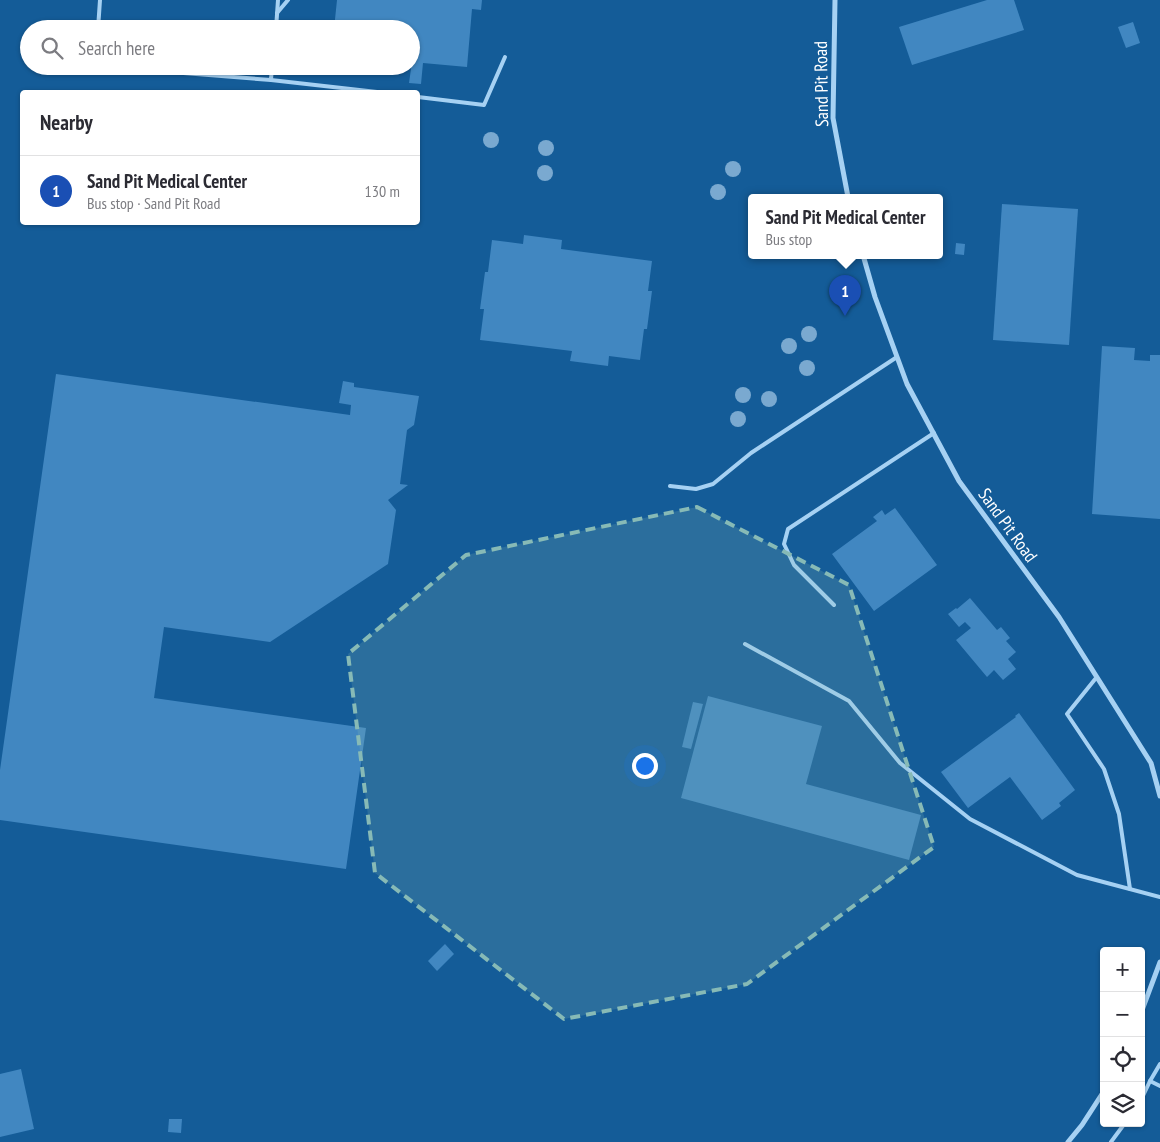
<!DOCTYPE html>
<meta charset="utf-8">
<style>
:root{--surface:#fff;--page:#f7f7f7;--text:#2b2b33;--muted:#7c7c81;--line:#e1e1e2;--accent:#7c3aed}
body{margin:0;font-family:"PT Sans Narrow",sans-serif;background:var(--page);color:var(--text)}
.controls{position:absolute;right:15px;bottom:15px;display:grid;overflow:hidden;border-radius:5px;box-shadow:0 1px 4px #0004}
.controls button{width:45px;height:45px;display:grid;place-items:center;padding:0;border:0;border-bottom:1px solid var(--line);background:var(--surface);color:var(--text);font:25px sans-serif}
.you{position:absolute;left:644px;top:765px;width:18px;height:18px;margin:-12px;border:4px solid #fff;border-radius:50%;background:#1a73e8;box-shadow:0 0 0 8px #1a73e833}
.badge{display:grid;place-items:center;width:32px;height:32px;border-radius:50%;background:var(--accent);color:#fff;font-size:16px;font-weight:700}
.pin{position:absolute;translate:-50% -41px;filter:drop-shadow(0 1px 2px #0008)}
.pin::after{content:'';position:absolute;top:26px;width:18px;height:15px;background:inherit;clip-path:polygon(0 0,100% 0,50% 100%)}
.popup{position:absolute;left:748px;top:194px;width:195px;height:65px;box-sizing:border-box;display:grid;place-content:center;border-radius:5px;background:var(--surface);filter:drop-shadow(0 1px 4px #0005);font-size:16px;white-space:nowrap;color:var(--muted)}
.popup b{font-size:19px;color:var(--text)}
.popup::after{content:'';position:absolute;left:50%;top:100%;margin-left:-10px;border:10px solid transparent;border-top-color:var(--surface)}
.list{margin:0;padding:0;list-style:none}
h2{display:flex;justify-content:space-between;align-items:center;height:65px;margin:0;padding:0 20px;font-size:21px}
h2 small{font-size:16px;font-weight:400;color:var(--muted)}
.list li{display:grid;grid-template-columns:32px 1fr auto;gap:15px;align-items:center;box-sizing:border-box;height:70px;padding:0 20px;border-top:1px solid var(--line)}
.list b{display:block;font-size:19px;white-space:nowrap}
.list p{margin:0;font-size:16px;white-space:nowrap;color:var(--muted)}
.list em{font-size:16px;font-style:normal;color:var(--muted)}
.icon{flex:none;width:28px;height:28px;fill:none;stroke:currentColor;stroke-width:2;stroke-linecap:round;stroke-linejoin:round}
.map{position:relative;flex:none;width:1160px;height:1142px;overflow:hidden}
.search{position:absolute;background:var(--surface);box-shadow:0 1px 4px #0004;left:20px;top:20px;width:400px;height:55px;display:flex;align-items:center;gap:12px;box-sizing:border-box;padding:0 18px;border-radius:28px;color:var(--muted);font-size:19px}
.panel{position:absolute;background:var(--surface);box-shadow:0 1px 4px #0004;left:20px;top:90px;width:400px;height:135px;border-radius:5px}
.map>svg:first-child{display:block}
</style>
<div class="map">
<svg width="1160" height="1142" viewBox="0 0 1160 1142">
<rect width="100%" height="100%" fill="#145c98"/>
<g fill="#4187c1">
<path d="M337 0H482L481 10 472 9 467 67 423 63 421 84 409 83 412 62 411 29H334Z"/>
<path d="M987 0H1014L1024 30 912 65 899 27Z"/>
<path d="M1133 22 1140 43 1126 48 1118 27Z"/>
<path d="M1002 204 1078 209 1069 345 993 340Z"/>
<path d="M524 235 562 240 561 249 652 261 648 291H652L647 329H644L640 360 609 356 608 366 570 361 572 351 480 340 484 309H480L485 272H488L492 240 523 244Z"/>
<path d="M956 243 965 244 964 255 955 254Z"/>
<path d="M1102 346 1135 348 1134 360 1150 361V355H1160V519L1092 514Z"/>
<path d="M56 374 350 415 351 405 339 403 343 381 354 383V387L419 396 414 425 407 430 400 484 408 485 388 500 396 510 388 564 270 642 164 627 154 698 366 728 346 869 0 820V770Z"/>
<path d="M895 508 937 565 874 611 832 554 877 521 873 517 882 510 885 515Z"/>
<path d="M970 598 997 630 1001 627 1010 638 1006 641 1016 652 1008 659 1016 669 1003 680 994 670 987 677 956 640 971 628 965 622 959 627 948 614 956 608 957 609Z"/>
<path d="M708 696 822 726 806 784 921 815 909 860 681 798Z"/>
<path d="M693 702 703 704 691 749 682 747Z"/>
<path d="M1019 713 1075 790 1059 803 1061 806 1042 820 1010 777 968 808 941 772 1016 717 1015 716Z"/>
<path d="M445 944 454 954 437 971 428 961Z"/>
<path d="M21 1069 34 1129 0 1137V1074Z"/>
<path d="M169 1119H182L181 1133 168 1132Z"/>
</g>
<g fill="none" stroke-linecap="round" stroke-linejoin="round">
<g stroke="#a6d1f3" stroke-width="4">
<path d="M277 13 288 0"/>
<path d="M98 29 100 0"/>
<path d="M276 29 278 0"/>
<path d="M95 66 271 80 272 66"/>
<path d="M271 80 377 92"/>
<path d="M418 97 484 105 505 57"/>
<path d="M670 486 696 489 713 484 751 453 897 357"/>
<path d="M834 605 794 565 784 544 788 529 934 433"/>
<path d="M745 644 849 701 900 763 970 819 1077 875 1160 897"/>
<path d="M1096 678 1067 714 1104 769 1119 814 1130 889"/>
<path d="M1150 1081 1160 1064"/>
<path d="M1141 1100 1150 1081 1160 1086"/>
<path d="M1111 1142 1125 1123"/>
</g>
<g stroke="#a6d1f3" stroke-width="5">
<path d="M835 0 833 118 848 197"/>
<path d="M863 255 875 297 907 384 959 481 1059 617 1151 763 1160 796"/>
<path d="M1141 1013 1160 962"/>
<path d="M1068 1142 1082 1125 1104 1091"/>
</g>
</g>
<g fill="#7aa9d0">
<circle cx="491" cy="140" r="8"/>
<circle cx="546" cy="148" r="8"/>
<circle cx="733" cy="169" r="8"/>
<circle cx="545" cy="173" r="8"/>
<circle cx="718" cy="192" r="8"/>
<circle cx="809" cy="334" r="8"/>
<circle cx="789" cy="346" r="8"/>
<circle cx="807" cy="368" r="8"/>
<circle cx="743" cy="395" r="8"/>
<circle cx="769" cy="399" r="8"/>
<circle cx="738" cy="419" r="8"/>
</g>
<path fill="#87bab6" fill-opacity="0.2" stroke="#87bab6" stroke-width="4" stroke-dasharray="10 6" stroke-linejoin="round" d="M697 507 849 585 934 847 747 984 564 1019 375 873 348 654 466 555Z"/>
<g text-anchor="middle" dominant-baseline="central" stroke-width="4" stroke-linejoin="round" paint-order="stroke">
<g font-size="18" fill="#fff" stroke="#145c98">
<text transform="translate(821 84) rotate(-91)">Sand Pit Road</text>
<text transform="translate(1008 525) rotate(54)">Sand Pit Road</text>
</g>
</g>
</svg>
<div class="controls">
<button>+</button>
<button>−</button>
<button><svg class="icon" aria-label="locate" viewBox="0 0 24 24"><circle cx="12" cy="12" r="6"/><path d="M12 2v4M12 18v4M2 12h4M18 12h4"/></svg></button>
<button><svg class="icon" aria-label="layers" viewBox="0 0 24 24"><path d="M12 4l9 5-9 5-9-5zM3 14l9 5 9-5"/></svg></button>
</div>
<div class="you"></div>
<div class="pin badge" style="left:845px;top:316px;background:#1a4fb4">1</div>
<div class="popup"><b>Sand Pit Medical Center</b>Bus stop</div>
<div class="search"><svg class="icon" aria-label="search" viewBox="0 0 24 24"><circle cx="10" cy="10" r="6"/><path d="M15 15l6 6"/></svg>Search here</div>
<section class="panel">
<h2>Nearby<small></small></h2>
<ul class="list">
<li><span class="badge" style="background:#1a4fb4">1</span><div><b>Sand Pit Medical Center</b><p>Bus stop · Sand Pit Road</p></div><em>130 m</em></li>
</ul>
</section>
</div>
